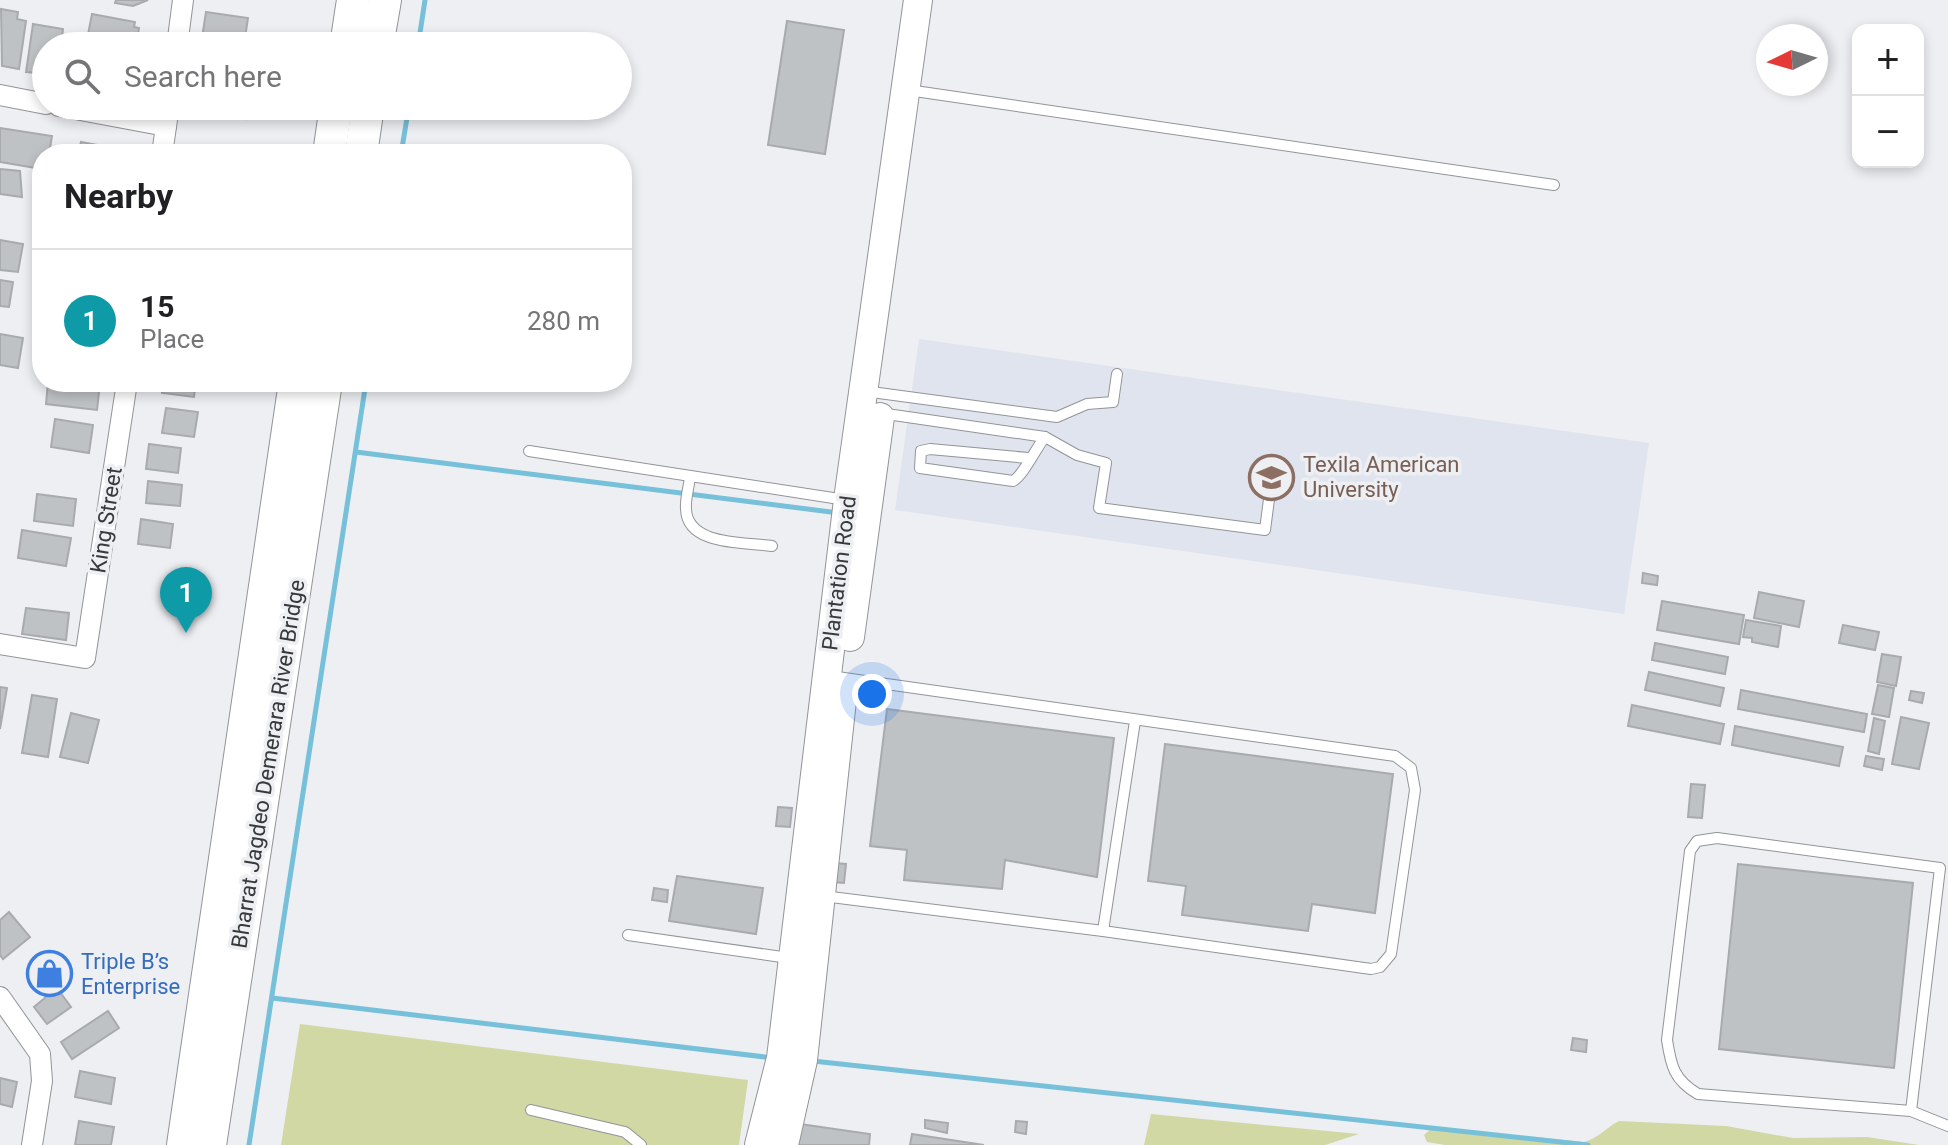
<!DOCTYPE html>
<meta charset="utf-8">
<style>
:root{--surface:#fff;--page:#f6f6f6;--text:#202124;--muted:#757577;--line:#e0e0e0;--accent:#226d68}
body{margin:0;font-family:Roboto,sans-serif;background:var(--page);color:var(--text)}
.controls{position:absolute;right:24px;top:24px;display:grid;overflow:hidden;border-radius:16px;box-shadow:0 4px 12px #0003}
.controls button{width:72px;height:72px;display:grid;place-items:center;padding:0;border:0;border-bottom:2px solid var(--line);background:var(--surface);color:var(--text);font:40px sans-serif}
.compass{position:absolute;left:1756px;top:24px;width:72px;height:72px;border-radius:50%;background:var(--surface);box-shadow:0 4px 12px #0003;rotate:265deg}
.you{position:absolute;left:872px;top:694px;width:28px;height:28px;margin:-20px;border:6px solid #fff;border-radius:50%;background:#1a73e8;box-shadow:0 0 0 12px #1a73e833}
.badge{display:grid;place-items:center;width:52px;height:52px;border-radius:50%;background:var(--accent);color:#fff;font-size:26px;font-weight:700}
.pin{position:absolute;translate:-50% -66px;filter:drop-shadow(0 2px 4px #0008)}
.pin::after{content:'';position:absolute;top:42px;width:28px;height:24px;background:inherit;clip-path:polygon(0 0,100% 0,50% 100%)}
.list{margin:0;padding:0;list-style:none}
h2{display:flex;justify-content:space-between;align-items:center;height:104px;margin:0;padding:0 32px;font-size:34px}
h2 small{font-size:26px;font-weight:400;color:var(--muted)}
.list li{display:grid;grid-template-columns:52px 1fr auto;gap:24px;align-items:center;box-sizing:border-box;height:144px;padding:0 32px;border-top:2px solid var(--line)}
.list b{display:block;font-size:30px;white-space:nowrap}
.list p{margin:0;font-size:26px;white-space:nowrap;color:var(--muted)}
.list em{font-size:26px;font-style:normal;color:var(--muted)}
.icon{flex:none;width:44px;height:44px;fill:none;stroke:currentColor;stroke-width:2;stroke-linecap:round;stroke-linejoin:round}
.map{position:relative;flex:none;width:1948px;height:1145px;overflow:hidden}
.search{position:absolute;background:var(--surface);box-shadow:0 4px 12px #0003;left:32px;top:32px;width:600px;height:88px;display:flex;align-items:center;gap:20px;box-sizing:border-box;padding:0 28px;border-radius:44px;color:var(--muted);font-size:30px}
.panel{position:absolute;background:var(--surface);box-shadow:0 4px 12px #0003;left:32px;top:144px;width:600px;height:248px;border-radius:32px}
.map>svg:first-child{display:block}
</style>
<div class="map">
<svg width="1948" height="1145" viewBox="0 0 1948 1145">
<rect width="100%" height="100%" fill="#edeff3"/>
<path fill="#dfe4ee" d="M919 339 1649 443 1624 614 895 510Z"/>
<g fill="#d1d8a4">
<path d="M300 1024 748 1080 739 1145H281Z"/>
<path d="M1151 1114 1359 1134 1325 1145H1144Z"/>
<path d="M1619 1121 1726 1126 1793 1138 1867 1137 1919 1145H1445L1427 1142 1424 1135 1433 1127 1584 1142C1599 1138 1605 1128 1619 1121Z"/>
</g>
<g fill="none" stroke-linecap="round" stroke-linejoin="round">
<g stroke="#76c0da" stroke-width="5">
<path d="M418 46 425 0"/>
<path d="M401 154 409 106"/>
<path d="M356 452 839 513"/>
<path d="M272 998 765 1057"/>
<path d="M813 1061 1588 1145"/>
<path d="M249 1145 366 382"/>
</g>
</g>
<g fill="#bfc2c5" stroke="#a8aaae" stroke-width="2">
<path d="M116 0H148L133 6 115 3Z"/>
<path d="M1 9 18 12 17 19 26 21 19 69 2 66Z"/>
<path d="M206 12 248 18 244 44 202 38Z"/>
<path d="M92 14 135 22 134 27 139 28 137 40 132 39 131 46 86 45Z"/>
<path d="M787 21 844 30 825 154 768 145Z"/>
<path d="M33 24 63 29 61 46H46V80L38 79V73L26 72Z"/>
<path d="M199 106H248L246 119 198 111Z"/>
<path d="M0 128 52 136 49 154H42V169L0 162Z"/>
<path d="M81 142 125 150 124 154H78Z"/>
<path d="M0 169 20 171 22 197 0 194Z"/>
<path d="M0 240 23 244 18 272 0 270Z"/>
<path d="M0 280 13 282 9 307 0 306Z"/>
<path d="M0 334 23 338 18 368 0 365Z"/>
<path d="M48 382 100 383 97 410 46 404Z"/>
<path d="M163 382H196L194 397 162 393Z"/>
<path d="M166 408 198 412 194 437 162 433Z"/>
<path d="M55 419 93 425 89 453 51 447Z"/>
<path d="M149 444 181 448 178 473 146 469Z"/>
<path d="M148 481 182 485 180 506 146 503Z"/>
<path d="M37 494 76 499 73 526 34 521Z"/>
<path d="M141 519 173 524 170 548 138 544Z"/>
<path d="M22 530 71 538 66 566 18 558Z"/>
<path d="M1643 573 1658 576 1657 585 1642 583Z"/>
<path d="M1759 592 1804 601 1799 627 1754 618Z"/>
<path d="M1662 601 1744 615 1739 644 1657 630Z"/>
<path d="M26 608 69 613 66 640 22 634Z"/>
<path d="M1746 620 1781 626 1778 647 1752 642V638L1743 637Z"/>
<path d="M1843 625 1879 632 1875 650 1839 643Z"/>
<path d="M1655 643 1728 657 1725 674 1652 660Z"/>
<path d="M1882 654 1901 657 1896 686 1877 682Z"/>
<path d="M1649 672 1724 688 1720 706 1645 690Z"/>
<path d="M1878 685 1894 688 1889 717 1872 714Z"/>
<path d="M0 687 7 688 0 729Z"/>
<path d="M1741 690 1867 714 1864 732 1738 709Z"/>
<path d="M1911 691 1924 693 1922 703 1909 700Z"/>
<path d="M32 695 57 699 48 757 22 753Z"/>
<path d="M1632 705 1724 724 1720 744 1628 726Z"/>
<path d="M887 709 1114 738 1097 877 1005 860 1002 889 904 880 907 850 870 846Z"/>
<path d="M71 713 99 720 88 763 60 757Z"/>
<path d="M1901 717 1929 723 1919 769 1892 764Z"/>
<path d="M1874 718 1885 721 1879 754 1868 751Z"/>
<path d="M1735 726 1843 747 1839 766 1732 745Z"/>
<path d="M1165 744 1393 774 1375 913 1312 904 1308 931 1182 915 1186 886 1148 881Z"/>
<path d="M1866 756 1884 759 1882 770 1864 766Z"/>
<path d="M1691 784 1705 785 1702 818 1688 817Z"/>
<path d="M778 807 792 808 790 827 776 826Z"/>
<path d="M833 863 846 864 844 883 831 882Z"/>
<path d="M1738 864 1913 883 1894 1068 1719 1049Z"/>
<path d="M677 876 763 888 756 934 669 921Z"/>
<path d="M654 888 668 890 667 902 652 900Z"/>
<path d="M9 912 30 937 3 959 0 955V920Z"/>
<path d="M57 988 71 1007 47 1024 34 1007Z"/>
<path d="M108 1011 119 1028 72 1059 61 1042Z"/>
<path d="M1573 1038 1587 1040 1586 1052 1571 1050Z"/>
<path d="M80 1071 115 1078 111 1104 75 1097Z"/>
<path d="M0 1078 17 1082 12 1107 0 1104Z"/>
<path d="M925 1120 948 1123 947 1133 925 1128Z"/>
<path d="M79 1121 114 1127 111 1145H75Z"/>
<path d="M1016 1121 1027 1122 1026 1134 1015 1132Z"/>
<path d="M793 1123 870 1134 869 1145H790Z"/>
<path d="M912 1134 984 1145H910Z"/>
</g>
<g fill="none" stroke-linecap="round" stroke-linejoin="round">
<defs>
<g id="lane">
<path d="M908 90 1554 185"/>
<path d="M864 391 1057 417 1087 404 1113 402 1117 374"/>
<path d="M880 413 1045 437 1077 455 1106 463 1099 508 1265 530 1274 461"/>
<path d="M529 451 846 500"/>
<path d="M1028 458 930 449 921 451 920 468 1013 481C1023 476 1036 448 1045 437"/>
<path d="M690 477C689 487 685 499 686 509 687 546 745 542 772 546"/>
<path d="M823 896 1103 931 1371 969 1380 967 1391 954 1415 790 1411 768 1395 756 837 677"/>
<path d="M1103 931 1135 721"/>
<path d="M628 935 789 958"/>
<path d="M531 1110 625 1132 641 1145"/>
<path d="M1911 1111 1940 868 1717 838 1697 841 1690 851 1667 1040C1671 1066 1674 1080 1698 1094L1911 1111 1948 1126"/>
</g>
<g id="street">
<path d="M177 46 183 0"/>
<path d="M0 95 46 104"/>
<path d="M59 106 166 126"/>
<path d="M162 154 169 106"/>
<path d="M0 644 85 658 127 382"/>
<path d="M0 997 40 1054 42 1081 32 1145"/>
</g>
<g id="secondary">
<path d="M850 637 880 417"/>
<path d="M759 1145 781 1058 848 500 918 0"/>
<path d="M784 1145 803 1060 843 691"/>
</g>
<g id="primary">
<path d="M346 46 353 0"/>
<path d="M377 46 385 0"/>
<path d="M329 154 336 106"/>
<path d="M361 154 368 106"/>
<path d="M183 1145 295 382"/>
<path d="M210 1145 326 382"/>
</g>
</defs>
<use href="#lane" stroke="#929497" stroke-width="12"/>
<use href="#street" stroke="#929497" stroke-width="22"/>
<use href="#secondary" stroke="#929497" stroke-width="30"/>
<use href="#primary" stroke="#929497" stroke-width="34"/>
<use href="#lane" stroke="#fff" stroke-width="10"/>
<use href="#street" stroke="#fff" stroke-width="20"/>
<use href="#secondary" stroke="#fff" stroke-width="28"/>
<use href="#primary" stroke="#fff" stroke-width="32"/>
</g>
<defs>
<symbol id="university-ring" viewBox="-11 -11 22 22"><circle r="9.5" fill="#edeff3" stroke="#8d6e63" stroke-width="1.5"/><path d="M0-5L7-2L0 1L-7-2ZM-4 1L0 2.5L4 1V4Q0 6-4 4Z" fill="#8d6e63"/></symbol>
<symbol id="shop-ring" viewBox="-11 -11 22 22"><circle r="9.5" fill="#edeff3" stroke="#3f7fe0" stroke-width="1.5"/><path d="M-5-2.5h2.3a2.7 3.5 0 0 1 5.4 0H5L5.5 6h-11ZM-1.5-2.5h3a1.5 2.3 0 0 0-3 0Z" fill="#3f7fe0"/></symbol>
</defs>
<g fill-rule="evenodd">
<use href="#university-ring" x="1246" y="452" width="51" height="51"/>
<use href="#shop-ring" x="24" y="948" width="51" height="51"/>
</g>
<g text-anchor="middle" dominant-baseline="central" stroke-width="7" stroke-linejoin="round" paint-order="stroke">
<g font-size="22" fill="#785e54" stroke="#edeff3" text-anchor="start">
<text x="1303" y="464">Texila American<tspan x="1303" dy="25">University</tspan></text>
</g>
<g font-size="22" fill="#38393a" stroke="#edeff3">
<text transform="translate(106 520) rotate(-81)">King Street</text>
<text transform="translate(839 573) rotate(-83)">Plantation Road</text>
<text transform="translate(268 764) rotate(-81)">Bharrat Jagdeo Demerara River Bridge</text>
</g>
<g font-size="22" fill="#366cbe" stroke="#edeff3" text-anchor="start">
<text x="81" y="961">Triple B’s<tspan x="81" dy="25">Enterprise</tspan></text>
</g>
</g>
</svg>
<div class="controls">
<button>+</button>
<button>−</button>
</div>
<svg class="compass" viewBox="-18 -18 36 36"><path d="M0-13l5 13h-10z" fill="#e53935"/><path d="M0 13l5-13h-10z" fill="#757577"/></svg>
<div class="you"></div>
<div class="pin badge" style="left:186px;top:633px;background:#0f9aa8">1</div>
<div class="search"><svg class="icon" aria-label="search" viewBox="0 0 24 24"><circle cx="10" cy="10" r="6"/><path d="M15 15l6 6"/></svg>Search here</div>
<section class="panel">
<h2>Nearby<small></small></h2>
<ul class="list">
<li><span class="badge" style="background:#0f9aa8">1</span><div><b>15</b><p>Place</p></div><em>280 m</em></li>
</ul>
</section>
</div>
